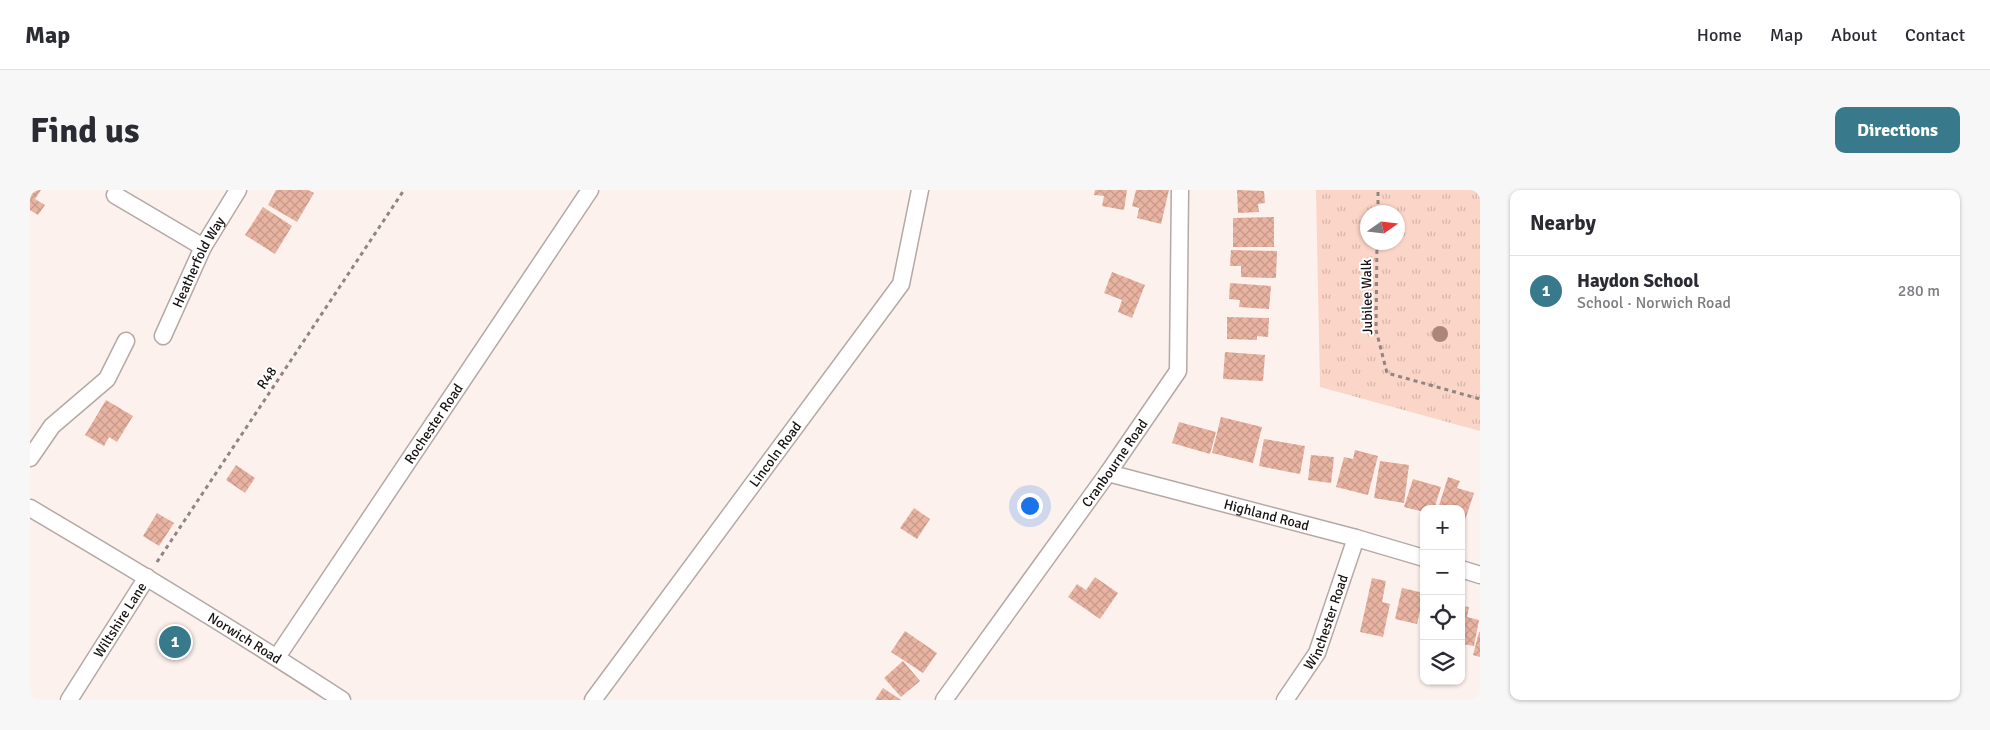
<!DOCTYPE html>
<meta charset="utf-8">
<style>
:root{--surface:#fff;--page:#f7f7f7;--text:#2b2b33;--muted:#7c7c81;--line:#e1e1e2;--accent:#39798c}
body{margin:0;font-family:Signika,sans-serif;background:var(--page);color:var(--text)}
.controls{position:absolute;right:15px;bottom:15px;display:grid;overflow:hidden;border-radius:10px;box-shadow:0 1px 4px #0004}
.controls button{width:45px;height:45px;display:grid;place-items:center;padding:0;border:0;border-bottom:1px solid var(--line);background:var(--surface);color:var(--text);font:25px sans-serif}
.compass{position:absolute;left:1330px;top:15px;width:45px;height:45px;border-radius:50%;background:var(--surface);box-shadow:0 1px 4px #0004;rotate:76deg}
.you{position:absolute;left:999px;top:315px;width:18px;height:18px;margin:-12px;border:4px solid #fff;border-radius:50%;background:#1a73e8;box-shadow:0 0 0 8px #1a73e833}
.badge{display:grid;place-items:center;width:32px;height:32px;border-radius:50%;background:var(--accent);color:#fff;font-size:16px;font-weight:700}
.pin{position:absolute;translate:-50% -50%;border:2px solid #fff;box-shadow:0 1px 5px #0006}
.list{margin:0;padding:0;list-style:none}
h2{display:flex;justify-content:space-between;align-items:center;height:65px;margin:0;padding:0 20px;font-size:21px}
h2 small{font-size:16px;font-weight:400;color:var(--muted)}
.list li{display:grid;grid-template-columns:32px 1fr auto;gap:15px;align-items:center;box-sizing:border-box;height:70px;padding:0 20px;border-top:1px solid var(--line)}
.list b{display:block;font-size:19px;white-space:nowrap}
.list p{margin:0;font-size:16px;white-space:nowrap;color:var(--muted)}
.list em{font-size:16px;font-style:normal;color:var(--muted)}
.icon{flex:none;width:28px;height:28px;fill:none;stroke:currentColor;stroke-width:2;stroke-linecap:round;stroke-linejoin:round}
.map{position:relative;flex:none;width:1450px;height:510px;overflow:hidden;border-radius:10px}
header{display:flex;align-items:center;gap:30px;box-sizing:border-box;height:70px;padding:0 25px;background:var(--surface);border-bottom:1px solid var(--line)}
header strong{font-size:24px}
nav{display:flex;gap:28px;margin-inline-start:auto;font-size:18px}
.intro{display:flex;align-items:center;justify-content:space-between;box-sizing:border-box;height:120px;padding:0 30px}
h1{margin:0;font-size:35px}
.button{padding:12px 22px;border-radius:10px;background:var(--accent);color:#fff;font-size:18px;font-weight:700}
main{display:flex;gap:30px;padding:0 30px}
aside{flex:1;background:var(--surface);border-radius:10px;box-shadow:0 1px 4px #0004}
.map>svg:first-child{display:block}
</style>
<header>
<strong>Map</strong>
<nav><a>Home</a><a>Map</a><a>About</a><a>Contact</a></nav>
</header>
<div class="intro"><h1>Find us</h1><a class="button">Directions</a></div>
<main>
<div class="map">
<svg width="1450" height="510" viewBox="0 0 1450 510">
<defs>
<pattern id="grass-tufts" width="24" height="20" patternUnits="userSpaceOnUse" patternTransform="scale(1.25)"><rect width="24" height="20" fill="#fbd5c7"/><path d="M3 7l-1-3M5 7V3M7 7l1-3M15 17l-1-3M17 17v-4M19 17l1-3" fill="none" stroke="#d6b6aa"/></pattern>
<pattern id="building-cross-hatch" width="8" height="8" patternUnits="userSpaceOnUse" patternTransform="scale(1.25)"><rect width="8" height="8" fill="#e9b3a1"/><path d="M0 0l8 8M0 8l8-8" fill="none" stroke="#c7998a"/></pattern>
</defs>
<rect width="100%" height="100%" fill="#fcf1ed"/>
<path fill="url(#grass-tufts)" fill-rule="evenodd" d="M1286 0H1450V241L1290 197ZM1338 22H1368V52H1338Z"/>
<g fill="url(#building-cross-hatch)">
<path d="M0 0H11L5 9 15 15 8 25 0 20Z"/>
<path d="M246 0H278L284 3 267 32 238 15Z"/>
<path d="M1065 0H1097L1094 20 1072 16 1074 6 1064 5Z"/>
<path d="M1106 0H1139L1131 34 1107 28 1109 18 1102 16Z"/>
<path d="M1207 0 1234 1 1235 13 1228 14 1229 22 1208 23Z"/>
<path d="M233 17 262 36 245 64 215 45Z"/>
<path d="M1244 27V57H1203V28Z"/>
<path d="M1201 60 1247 61 1246 88 1211 87V76H1200Z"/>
<path d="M1082 82 1115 95 1102 128 1088 122 1092 110 1074 103Z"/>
<path d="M1200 93 1241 96 1239 119 1209 117 1210 110 1199 109Z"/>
<path d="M1197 127 1239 128 1238 147 1227 146V150L1197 149Z"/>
<path d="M1195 162 1235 165 1233 191 1193 189Z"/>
<path d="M76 210 103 226 87 252 79 247 74 256 55 245Z"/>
<path d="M1191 227 1232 237 1223 273 1182 263Z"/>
<path d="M1149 232 1186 242 1180 264 1142 253Z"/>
<path d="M1234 249 1275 256 1270 284 1229 276Z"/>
<path d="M1325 260 1348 266 1338 305 1306 297 1314 267 1323 269Z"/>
<path d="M1281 265 1304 267 1301 293 1278 290Z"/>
<path d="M1350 271 1379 275 1374 313 1344 308Z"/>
<path d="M206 275 225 288 215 303 196 290Z"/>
<path d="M1418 287 1430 291 1427 298 1444 303 1434 333 1431 332V319H1408Z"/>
<path d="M1383 289 1411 297 1404 319H1394V322L1374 317Z"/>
<path d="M884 318 900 329 887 349 870 338Z"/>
<path d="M127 323 144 333 129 356 113 346Z"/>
<path d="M1065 387 1088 403 1070 429 1038 407 1047 394 1056 400Z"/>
<path d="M1342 388 1356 391 1352 412 1360 414 1353 447 1330 442Z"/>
<path d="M1372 398 1394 403 1387 434 1365 429Z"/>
<path d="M1431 416 1439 417 1437 427 1449 430 1444 456 1431 454Z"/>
<path d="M875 441 907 463 893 483 861 462Z"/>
<path d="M1449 442H1450V467L1443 465Z"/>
<path d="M873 471 890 491 871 507 854 488Z"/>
<path d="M853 498 871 510H845Z"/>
</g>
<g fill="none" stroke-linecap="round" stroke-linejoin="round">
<defs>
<g id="minor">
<path d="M85 5 173 57"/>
<path id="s1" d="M133 146 173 57 208 0"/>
<path d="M0 268 22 236 77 189 96 151"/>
<path id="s2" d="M1078 283 1326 348 1394 368"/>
<path id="s3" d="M0 318C105 380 210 443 312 510"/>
<path d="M1431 379 1450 385"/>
<path id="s4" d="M247 467 560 0"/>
<path id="s5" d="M39 510 117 387"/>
<path id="s6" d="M563 510 871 94 890 0"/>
<path id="s7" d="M914 510 1078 283 1148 181 1150 0"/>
<path id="s8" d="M1255 510 1287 463 1326 348"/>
</g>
</defs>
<use href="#minor" stroke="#b4a9a6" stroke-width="19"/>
<g stroke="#8e8683" stroke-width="3" stroke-dasharray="4 4" stroke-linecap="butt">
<path d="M1348 22V0"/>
<path d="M1347 52 1346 140 1357 183 1450 209"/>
<path d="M127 372 374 0"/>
</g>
<use href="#minor" stroke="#fff" stroke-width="16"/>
</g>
<circle fill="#ae8677" cx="1410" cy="144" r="8"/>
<g text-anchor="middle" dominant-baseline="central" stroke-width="4" stroke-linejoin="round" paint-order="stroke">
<g font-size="14" fill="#161211" stroke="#fff">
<text stroke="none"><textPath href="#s1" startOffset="82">Heatherfold Way</textPath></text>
<text transform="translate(1337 107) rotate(-91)">Jubilee Walk</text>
<text transform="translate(237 188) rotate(-57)">R48</text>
<text stroke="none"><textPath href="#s4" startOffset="281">Rochester Road</textPath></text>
<text stroke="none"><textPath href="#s6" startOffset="306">Lincoln Road</textPath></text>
<text stroke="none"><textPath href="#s7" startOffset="292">Cranbourne Road</textPath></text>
<text stroke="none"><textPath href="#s2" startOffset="164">Highland Road</textPath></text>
<text stroke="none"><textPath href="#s5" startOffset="95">Wiltshire Lane</textPath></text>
<text stroke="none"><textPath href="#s8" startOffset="89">Winchester Road</textPath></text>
<text stroke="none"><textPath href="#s3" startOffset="251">Norwich Road</textPath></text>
</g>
</g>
</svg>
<div class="controls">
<button>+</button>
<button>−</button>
<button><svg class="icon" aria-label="locate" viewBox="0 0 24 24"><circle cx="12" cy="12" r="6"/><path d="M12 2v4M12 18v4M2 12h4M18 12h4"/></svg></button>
<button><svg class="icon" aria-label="layers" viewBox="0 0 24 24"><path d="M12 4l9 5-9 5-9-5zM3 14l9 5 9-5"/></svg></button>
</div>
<svg class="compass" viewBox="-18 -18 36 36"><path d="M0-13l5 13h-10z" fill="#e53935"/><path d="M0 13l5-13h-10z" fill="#7c7c81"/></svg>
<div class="you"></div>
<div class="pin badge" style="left:145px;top:452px">1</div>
</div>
<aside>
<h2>Nearby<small></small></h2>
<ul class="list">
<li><span class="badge">1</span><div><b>Haydon School</b><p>School · Norwich Road</p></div><em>280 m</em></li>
</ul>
</aside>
</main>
